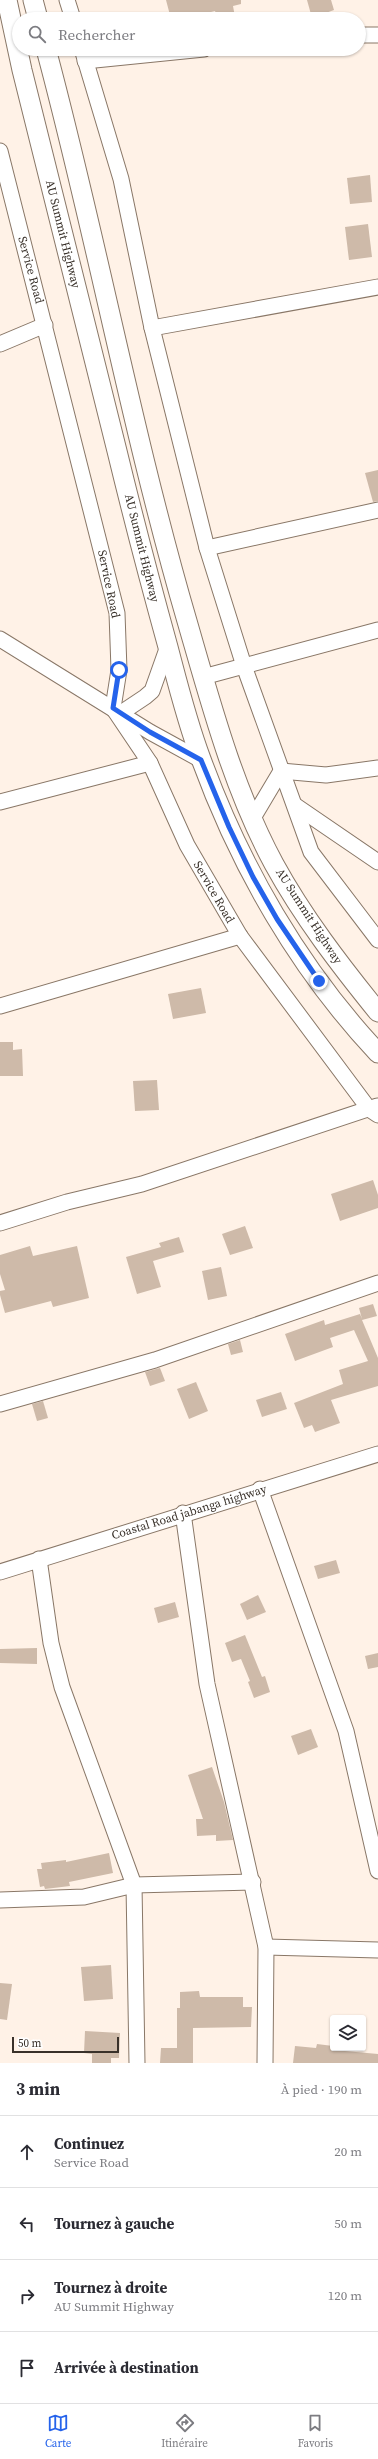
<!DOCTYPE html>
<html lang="fr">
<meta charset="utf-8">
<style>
:root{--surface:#fff;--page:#f2f2f3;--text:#2b2b33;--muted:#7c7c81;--line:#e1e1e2;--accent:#2563eb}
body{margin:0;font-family:"Source Serif 4",serif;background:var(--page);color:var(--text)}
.controls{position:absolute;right:12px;bottom:12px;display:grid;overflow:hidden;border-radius:4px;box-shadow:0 1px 3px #0004}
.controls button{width:36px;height:36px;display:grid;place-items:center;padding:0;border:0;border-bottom:1px solid var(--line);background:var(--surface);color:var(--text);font:20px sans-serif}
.scale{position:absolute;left:12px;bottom:10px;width:107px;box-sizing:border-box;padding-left:4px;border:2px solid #39312a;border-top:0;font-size:11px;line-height:14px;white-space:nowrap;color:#39312a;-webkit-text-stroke:3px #fff;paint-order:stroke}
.stop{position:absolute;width:12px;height:12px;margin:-9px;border:3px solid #2563eb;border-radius:50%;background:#fff}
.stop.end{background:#2563eb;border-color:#fff;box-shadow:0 1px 4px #0008}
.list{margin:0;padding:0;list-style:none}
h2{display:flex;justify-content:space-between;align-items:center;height:52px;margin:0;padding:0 16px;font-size:17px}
h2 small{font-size:13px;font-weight:400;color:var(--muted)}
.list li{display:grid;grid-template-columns:26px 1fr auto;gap:12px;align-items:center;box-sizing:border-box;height:72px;padding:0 16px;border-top:1px solid var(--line)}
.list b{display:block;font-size:15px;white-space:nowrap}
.list p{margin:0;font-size:13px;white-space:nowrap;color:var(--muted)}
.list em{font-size:13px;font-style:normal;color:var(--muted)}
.icon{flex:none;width:22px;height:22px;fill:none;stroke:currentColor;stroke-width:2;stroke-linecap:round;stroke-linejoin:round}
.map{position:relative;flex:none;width:378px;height:2063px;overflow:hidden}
.search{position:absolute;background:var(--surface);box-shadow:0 1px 3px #0004;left:12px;right:12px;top:12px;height:44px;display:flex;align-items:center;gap:10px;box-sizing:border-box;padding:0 14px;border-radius:22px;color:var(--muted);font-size:15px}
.sheet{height:340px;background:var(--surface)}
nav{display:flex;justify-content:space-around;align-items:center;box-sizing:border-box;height:56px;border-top:1px solid var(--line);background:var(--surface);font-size:11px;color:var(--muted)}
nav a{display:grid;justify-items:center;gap:2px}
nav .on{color:var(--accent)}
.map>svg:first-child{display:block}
</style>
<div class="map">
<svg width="378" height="2063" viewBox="0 0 378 2063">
<rect width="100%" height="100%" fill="#fff2e7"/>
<g fill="#cebaa9">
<path d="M166 0H241V4L233 6 235 17 228 19H218L215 11 183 19H171Z"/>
<path d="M307 0H331L334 10 312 18Z"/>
<path d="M370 175 372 202 350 204 347 178Z"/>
<path d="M368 224 372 257 349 260 345 227Z"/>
<path d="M378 470V501L373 502 365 473Z"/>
<path d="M201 988 206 1013 173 1019 168 994Z"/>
<path d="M0 1042H13V1050L22 1049 23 1076H0Z"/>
<path d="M157 1080 159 1110 135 1111 133 1081Z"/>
<path d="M373 1180 378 1195V1208L340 1221 331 1194Z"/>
<path d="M245 1226 253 1248 230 1255 222 1234Z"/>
<path d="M179 1237 184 1252 153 1261 161 1287 137 1294 126 1257 161 1247 159 1243Z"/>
<path d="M30 1246 33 1256 77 1246 89 1298 53 1307 51 1301 5 1313 0 1295V1291L5 1290 0 1274V1255Z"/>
<path d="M221 1267 227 1296 208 1300 202 1271Z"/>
<path d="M373 1304 377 1316 362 1320 378 1358V1386L331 1400 340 1423 315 1432 312 1425 304 1428 294 1403 343 1384 339 1370 368 1361 354 1330 330 1338 333 1347 295 1361 285 1334 324 1320 325 1325 360 1314 362 1319 359 1308Z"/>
<path d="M240 1340 243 1352 231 1355 228 1344Z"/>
<path d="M160 1368 165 1381 150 1386 145 1372Z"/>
<path d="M196 1382 208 1411 189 1419 177 1389Z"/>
<path d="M281 1392 287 1409 262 1417 256 1400Z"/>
<path d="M43 1401 48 1418 37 1421 32 1404Z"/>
<path d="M336 1560 340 1573 318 1579 314 1566Z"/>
<path d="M258 1595 266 1612 247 1620 240 1604Z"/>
<path d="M175 1602 179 1617 158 1623 154 1608Z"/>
<path d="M245 1635 262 1677 265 1676 270 1692 254 1698 248 1682 250 1681 241 1659 232 1662 225 1643Z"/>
<path d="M37 1648V1664L0 1663V1649Z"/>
<path d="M378 1653V1667L368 1669 365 1656Z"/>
<path d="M311 1729 318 1747 298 1755 291 1736Z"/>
<path d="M212 1767 224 1802 233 1840 216 1841V1835L197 1836 196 1819H203L188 1775Z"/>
<path d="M109 1853 113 1873 69 1882 70 1886 45 1889 44 1886 40 1887 37 1869H42L41 1863 66 1860V1862Z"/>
<path d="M111 1965 113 1999 84 2001 81 1967Z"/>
<path d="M0 1983 12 1984 7 2020 0 2019Z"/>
<path d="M199 1991 200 1997H243V2007H252L251 2027 193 2028V2063H160L161 2048H177V2008H180V1992Z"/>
<path d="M85 2031 120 2033 119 2058H111V2063H92V2054L84 2053Z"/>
<path d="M317 2044 333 2046 334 2050 378 2054V2063H293L295 2046 316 2048Z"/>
</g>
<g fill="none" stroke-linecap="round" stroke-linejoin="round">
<defs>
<g id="minor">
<path d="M67 0 73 19"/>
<path d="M359 35H378"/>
<path d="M82 49 121 179 152 328 207 548 244 666 311 852 378 940"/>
<path d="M85 61 204 49"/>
<path d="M0 151 117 613 119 670 113 708 150 763 187 845 240 936 369 1109 378 1115"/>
<path d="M152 328 378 287"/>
<path d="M0 344 45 325"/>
<path d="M207 548 378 510"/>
<path d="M0 639 150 732 201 760"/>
<path d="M203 677 378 630"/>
<path d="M121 713 145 697 152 691 168 646"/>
<path d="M0 802 150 763"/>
<path d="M296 806 378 862"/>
<path d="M253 818 281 771 326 775 378 768"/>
<path d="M0 1006 240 936"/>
<path d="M0 1223 67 1202 142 1184 377 1106"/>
<path d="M0 1404 155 1360 378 1283"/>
<path d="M260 1489 346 1731 378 1871"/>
<path d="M183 1513 207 1684 266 1947 265 2063"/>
<path d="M39 1559 51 1643 62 1687 134 1885 137 2063"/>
<path d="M0 1572 378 1454"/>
<path d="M0 1900 84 1897 134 1885 253 1882"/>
<path d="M266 1947 378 1950"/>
</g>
<g id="major">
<path d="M7 0 22 70C54 197 86 324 117 451 133 517 150 582 168 647 178 685 187 722 201 759 240 866 299 969 378 1053"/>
<path d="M33 0 38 19"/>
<path d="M46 49C97 239 132 433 187 621 211 704 233 788 274 864 303 917 340 965 378 1012"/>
</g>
</defs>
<use href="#minor" stroke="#897767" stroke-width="17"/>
<use href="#major" stroke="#897767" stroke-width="21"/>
<use href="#minor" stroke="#fff" stroke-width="15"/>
<use href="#major" stroke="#fff" stroke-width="19"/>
</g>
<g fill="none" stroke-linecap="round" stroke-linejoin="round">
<path stroke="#2563eb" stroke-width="5" d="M119 670 113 708 150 732 201 760 229 827 253 877 277 919 319 981"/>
</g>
<g text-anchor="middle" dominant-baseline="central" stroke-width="3" stroke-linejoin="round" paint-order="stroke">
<g font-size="12" fill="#39312a" stroke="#fff">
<text transform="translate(63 234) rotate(76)">AU Summit Highway</text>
<text transform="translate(31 270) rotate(75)">Service Road</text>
<text transform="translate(142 548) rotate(76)">AU Summit Highway</text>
<text transform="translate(109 584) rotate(78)">Service Road</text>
<text transform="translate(214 892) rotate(60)">Service Road</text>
<text transform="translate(309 916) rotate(57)">AU Summit Highway</text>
<text transform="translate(189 1512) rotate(-17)">Coastal Road jabanga highway</text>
</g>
</g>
</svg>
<div class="controls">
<button><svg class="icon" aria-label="layers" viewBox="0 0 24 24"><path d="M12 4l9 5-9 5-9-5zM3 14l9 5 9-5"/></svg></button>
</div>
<div class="scale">50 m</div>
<div class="stop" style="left:119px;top:670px"></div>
<div class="stop end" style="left:319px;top:981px"></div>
<div class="search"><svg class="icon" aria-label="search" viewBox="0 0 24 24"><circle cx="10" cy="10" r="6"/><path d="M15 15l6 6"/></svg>Rechercher</div>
</div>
<section class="sheet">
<h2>3 min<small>À pied · 190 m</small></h2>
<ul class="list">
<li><svg class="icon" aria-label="ahead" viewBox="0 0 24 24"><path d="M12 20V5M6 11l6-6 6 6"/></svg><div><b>Continuez</b><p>Service Road</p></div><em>20 m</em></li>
<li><svg class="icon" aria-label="left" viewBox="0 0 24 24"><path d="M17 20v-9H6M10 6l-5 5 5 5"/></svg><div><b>Tournez à gauche</b></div><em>50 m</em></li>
<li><svg class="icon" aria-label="right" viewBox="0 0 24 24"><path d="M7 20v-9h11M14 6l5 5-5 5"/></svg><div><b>Tournez à droite</b><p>AU Summit Highway</p></div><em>120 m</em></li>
<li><svg class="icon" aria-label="arrive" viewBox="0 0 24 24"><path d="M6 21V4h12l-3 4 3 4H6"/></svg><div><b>Arrivée à destination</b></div></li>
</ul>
</section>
<nav>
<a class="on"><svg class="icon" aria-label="map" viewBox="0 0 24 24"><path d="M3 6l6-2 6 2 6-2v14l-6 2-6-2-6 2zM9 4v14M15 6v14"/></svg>Carte</a>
<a><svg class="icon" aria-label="directions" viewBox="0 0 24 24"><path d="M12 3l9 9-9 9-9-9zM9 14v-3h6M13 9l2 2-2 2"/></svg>Itinéraire</a>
<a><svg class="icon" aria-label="saved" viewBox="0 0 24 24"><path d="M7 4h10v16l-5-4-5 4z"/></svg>Favoris</a>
</nav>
